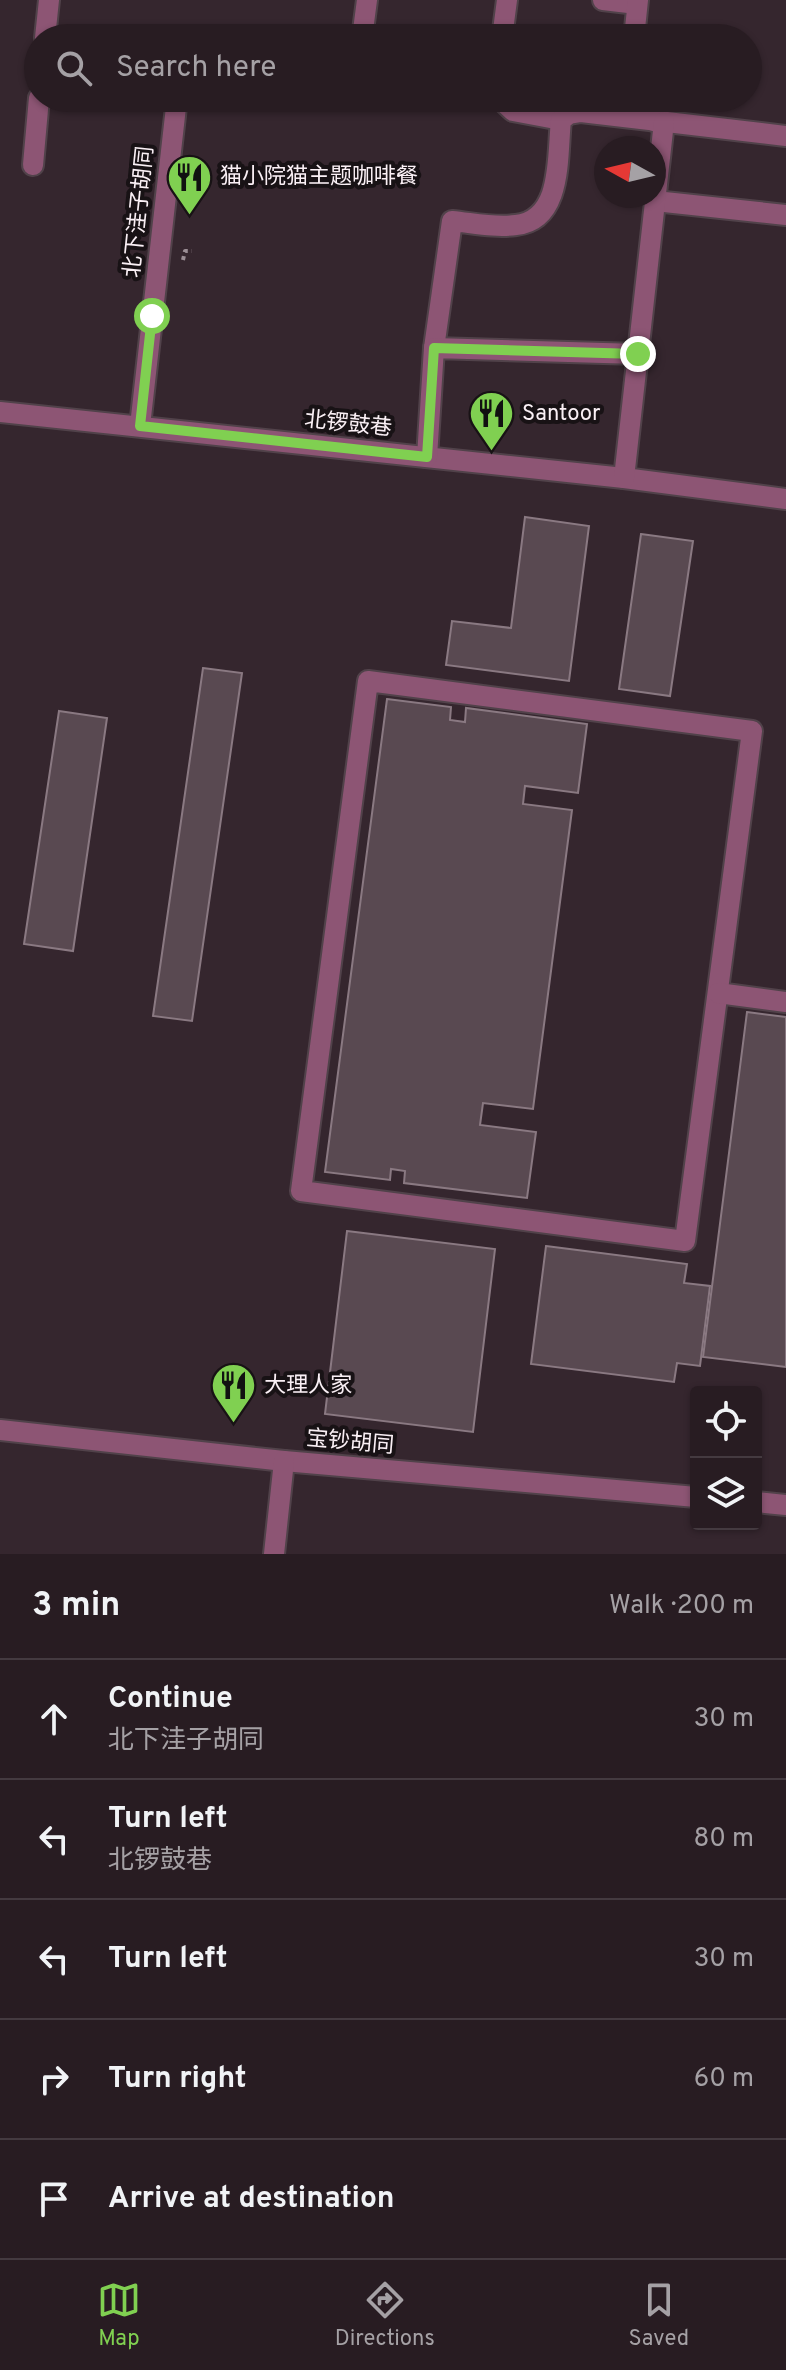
<!DOCTYPE html>
<meta charset="utf-8">
<style>
:root{--surface:#281c22;--page:#34292f;--text:#f1f3f6;--muted:#a5a1a5;--line:#443a40;--accent:#80d051}
body{margin:0;font-family:Overpass,"Noto Sans SC",sans-serif;background:var(--page);color:var(--text)}
.controls{position:absolute;right:24px;bottom:24px;display:grid;overflow:hidden;border-radius:8px;box-shadow:0 2px 6px #0004}
.controls button{width:72px;height:72px;display:grid;place-items:center;padding:0;border:0;border-bottom:2px solid var(--line);background:var(--surface);color:var(--text);font:40px sans-serif}
.compass{position:absolute;left:594px;top:136px;width:72px;height:72px;border-radius:50%;background:var(--surface);box-shadow:0 2px 6px #0004;rotate:278deg}
.stop{position:absolute;width:24px;height:24px;margin:-18px;border:6px solid #80d051;border-radius:50%;background:#fff}
.stop.end{background:#80d051;border-color:#fff;box-shadow:0 2px 8px #0008}
.list{margin:0;padding:0;list-style:none}
h2{display:flex;justify-content:space-between;align-items:center;height:104px;margin:0;padding:0 32px;font-size:34px}
h2 small{font-size:26px;font-weight:400;color:var(--muted)}
.list li{display:grid;grid-template-columns:52px 1fr auto;gap:24px;align-items:center;box-sizing:border-box;height:120px;padding:0 32px;border-top:2px solid var(--line)}
.list b{display:block;font-size:30px;white-space:nowrap}
.list p{margin:0;font-size:26px;white-space:nowrap;color:var(--muted)}
.list em{font-size:26px;font-style:normal;color:var(--muted)}
.icon{flex:none;width:44px;height:44px;fill:none;stroke:currentColor;stroke-width:2;stroke-linecap:round;stroke-linejoin:round}
.map{position:relative;flex:none;width:786px;height:1554px;overflow:hidden}
.search{position:absolute;background:var(--surface);box-shadow:0 2px 6px #0004;left:24px;right:24px;top:24px;height:88px;display:flex;align-items:center;gap:20px;box-sizing:border-box;padding:0 28px;border-radius:44px;color:var(--muted);font-size:30px}
.sheet{height:704px;background:var(--surface)}
nav{display:flex;justify-content:space-around;align-items:center;box-sizing:border-box;height:112px;border-top:2px solid var(--line);background:var(--surface);font-size:22px;color:var(--muted)}
nav a{display:grid;justify-items:center;gap:4px}
nav .on{color:var(--accent)}
.map>svg:first-child{display:block}
</style>
<div class="map">
<svg width="786" height="1554" viewBox="0 0 786 1554">
<rect width="100%" height="100%" fill="#35262e"/>
<g fill="#594951" stroke="#8a7982" stroke-width="2">
<path d="M525 517 589 526 569 681 446 665 452 621 511 628Z"/>
<path d="M641 534 693 541 670 696 619 689Z"/>
<path d="M203 668 242 673 192 1021 153 1016Z"/>
<path d="M387 699 451 707 450 720 465 722 466 708 587 724 578 793 525 786 523 804 572 810 533 1109 483 1103 480 1125 536 1132 527 1198 404 1183 405 1171 391 1169 390 1180 325 1172Z"/>
<path d="M59 711 107 718 73 951 24 944Z"/>
<path d="M747 1012 786 1017V1367L703 1357Z"/>
<path d="M347 1231 495 1249 473 1432 325 1414Z"/>
<path d="M546 1246 687 1264 684 1283 710 1286 700 1366 677 1363 674 1382 531 1364Z"/>
</g>
<g fill="none" stroke-linecap="round" stroke-linejoin="round">
<defs>
<g id="minor">
<path d="M603 0 637 4"/>
<path d="M45 38 49 0"/>
<path d="M362 38 367 0"/>
<path d="M502 38 507 0"/>
<path d="M634 38 638 0"/>
<path d="M499 98 513 111 561 120"/>
<path d="M654 121 657 98"/>
<path d="M33 165 39 98"/>
<path d="M655 201 786 215"/>
<path d="M434 348 452 221C473 223 495 228 516 225 563 220 557 156 561 120L569 114 581 112 786 136"/>
<path d="M0 412 624 478 786 499"/>
<path d="M140 426 177 98"/>
<path d="M427 457 434 348 638 354"/>
<path d="M624 478 664 122"/>
<path d="M368 681 752 731 685 1241 301 1191Z"/>
<path d="M718 993 786 1002"/>
<path d="M0 1430 284 1461 696 1497"/>
<path d="M756 1502 786 1505"/>
<path d="M274 1554 284 1461"/>
</g>
</defs>
<use href="#minor" stroke="#51424a" stroke-width="24"/>
<path stroke="#9b8e95" stroke-width="4" stroke-dasharray="4 4" stroke-linecap="butt" d="M183 260 185 251H192"/>
<use href="#minor" stroke="#8d5574" stroke-width="20"/>
</g>
<g fill="none" stroke-linecap="round" stroke-linejoin="round">
<path stroke="#80d051" stroke-width="10" d="M152 316 140 426 427 457 434 348 638 354"/>
</g>
<defs>
<symbol id="restaurant-pin" viewBox="-11 -11 22 30"><path d="M0 17L-7.5 6A9.5 9.5 0 1 1 7.5 6Z" fill="#80d051" stroke="#181215"/><path d="M-5-6h1v4h1v-4h1v4h1v-4h1v5L-1.5 .5V6h-2V.5L-5-1ZM5-6V6H3V1.5H1.5Q1.5-4 5-6Z" fill="#111"/></symbol>
</defs>
<g fill-rule="evenodd">
<use href="#restaurant-pin" x="164" y="152" width="51" height="69"/>
<use href="#restaurant-pin" x="466" y="388" width="51" height="69"/>
<use href="#restaurant-pin" x="208" y="1360" width="51" height="69"/>
</g>
<g text-anchor="middle" dominant-baseline="central" stroke-width="8" stroke-linejoin="round" paint-order="stroke">
<g font-size="22" fill="#faf0f5" stroke="#181215" text-anchor="start">
<text x="220" y="177">猫小院猫主题咖啡·餐</text>
<text x="522" y="414">Santoor</text>
<text x="264" y="1386">大理人家</text>
</g>
<g font-size="22" fill="#faf0f5" stroke="#181215">
<text transform="translate(140 212) rotate(-84)">北下洼子胡同</text>
<text transform="translate(348 425) rotate(6)">北锣鼓巷</text>
<text transform="translate(350 1443) rotate(5)">宝钞胡同</text>
</g>
</g>
</svg>
<div class="controls">
<button><svg class="icon" aria-label="locate" viewBox="0 0 24 24"><circle cx="12" cy="12" r="6"/><path d="M12 2v4M12 18v4M2 12h4M18 12h4"/></svg></button>
<button><svg class="icon" aria-label="layers" viewBox="0 0 24 24"><path d="M12 4l9 5-9 5-9-5zM3 14l9 5 9-5"/></svg></button>
</div>
<svg class="compass" viewBox="-18 -18 36 36"><path d="M0-13l5 13h-10z" fill="#e53935"/><path d="M0 13l5-13h-10z" fill="#a5a1a5"/></svg>
<div class="stop" style="left:152px;top:316px"></div>
<div class="stop end" style="left:638px;top:354px"></div>
<div class="search"><svg class="icon" aria-label="search" viewBox="0 0 24 24"><circle cx="10" cy="10" r="6"/><path d="M15 15l6 6"/></svg>Search here</div>
</div>
<section class="sheet">
<h2>3 min<small>Walk · 200 m</small></h2>
<ul class="list">
<li><svg class="icon" aria-label="ahead" viewBox="0 0 24 24"><path d="M12 20V5M6 11l6-6 6 6"/></svg><div><b>Continue</b><p>北下洼子胡同</p></div><em>30 m</em></li>
<li><svg class="icon" aria-label="left" viewBox="0 0 24 24"><path d="M17 20v-9H6M10 6l-5 5 5 5"/></svg><div><b>Turn left</b><p>北锣鼓巷</p></div><em>80 m</em></li>
<li><svg class="icon" aria-label="left" viewBox="0 0 24 24"><path d="M17 20v-9H6M10 6l-5 5 5 5"/></svg><div><b>Turn left</b></div><em>30 m</em></li>
<li><svg class="icon" aria-label="right" viewBox="0 0 24 24"><path d="M7 20v-9h11M14 6l5 5-5 5"/></svg><div><b>Turn right</b></div><em>60 m</em></li>
<li><svg class="icon" aria-label="arrive" viewBox="0 0 24 24"><path d="M6 21V4h12l-3 4 3 4H6"/></svg><div><b>Arrive at destination</b></div></li>
</ul>
</section>
<nav>
<a class="on"><svg class="icon" aria-label="map" viewBox="0 0 24 24"><path d="M3 6l6-2 6 2 6-2v14l-6 2-6-2-6 2zM9 4v14M15 6v14"/></svg>Map</a>
<a><svg class="icon" aria-label="directions" viewBox="0 0 24 24"><path d="M12 3l9 9-9 9-9-9zM9 14v-3h6M13 9l2 2-2 2"/></svg>Directions</a>
<a><svg class="icon" aria-label="saved" viewBox="0 0 24 24"><path d="M7 4h10v16l-5-4-5 4z"/></svg>Saved</a>
</nav>
